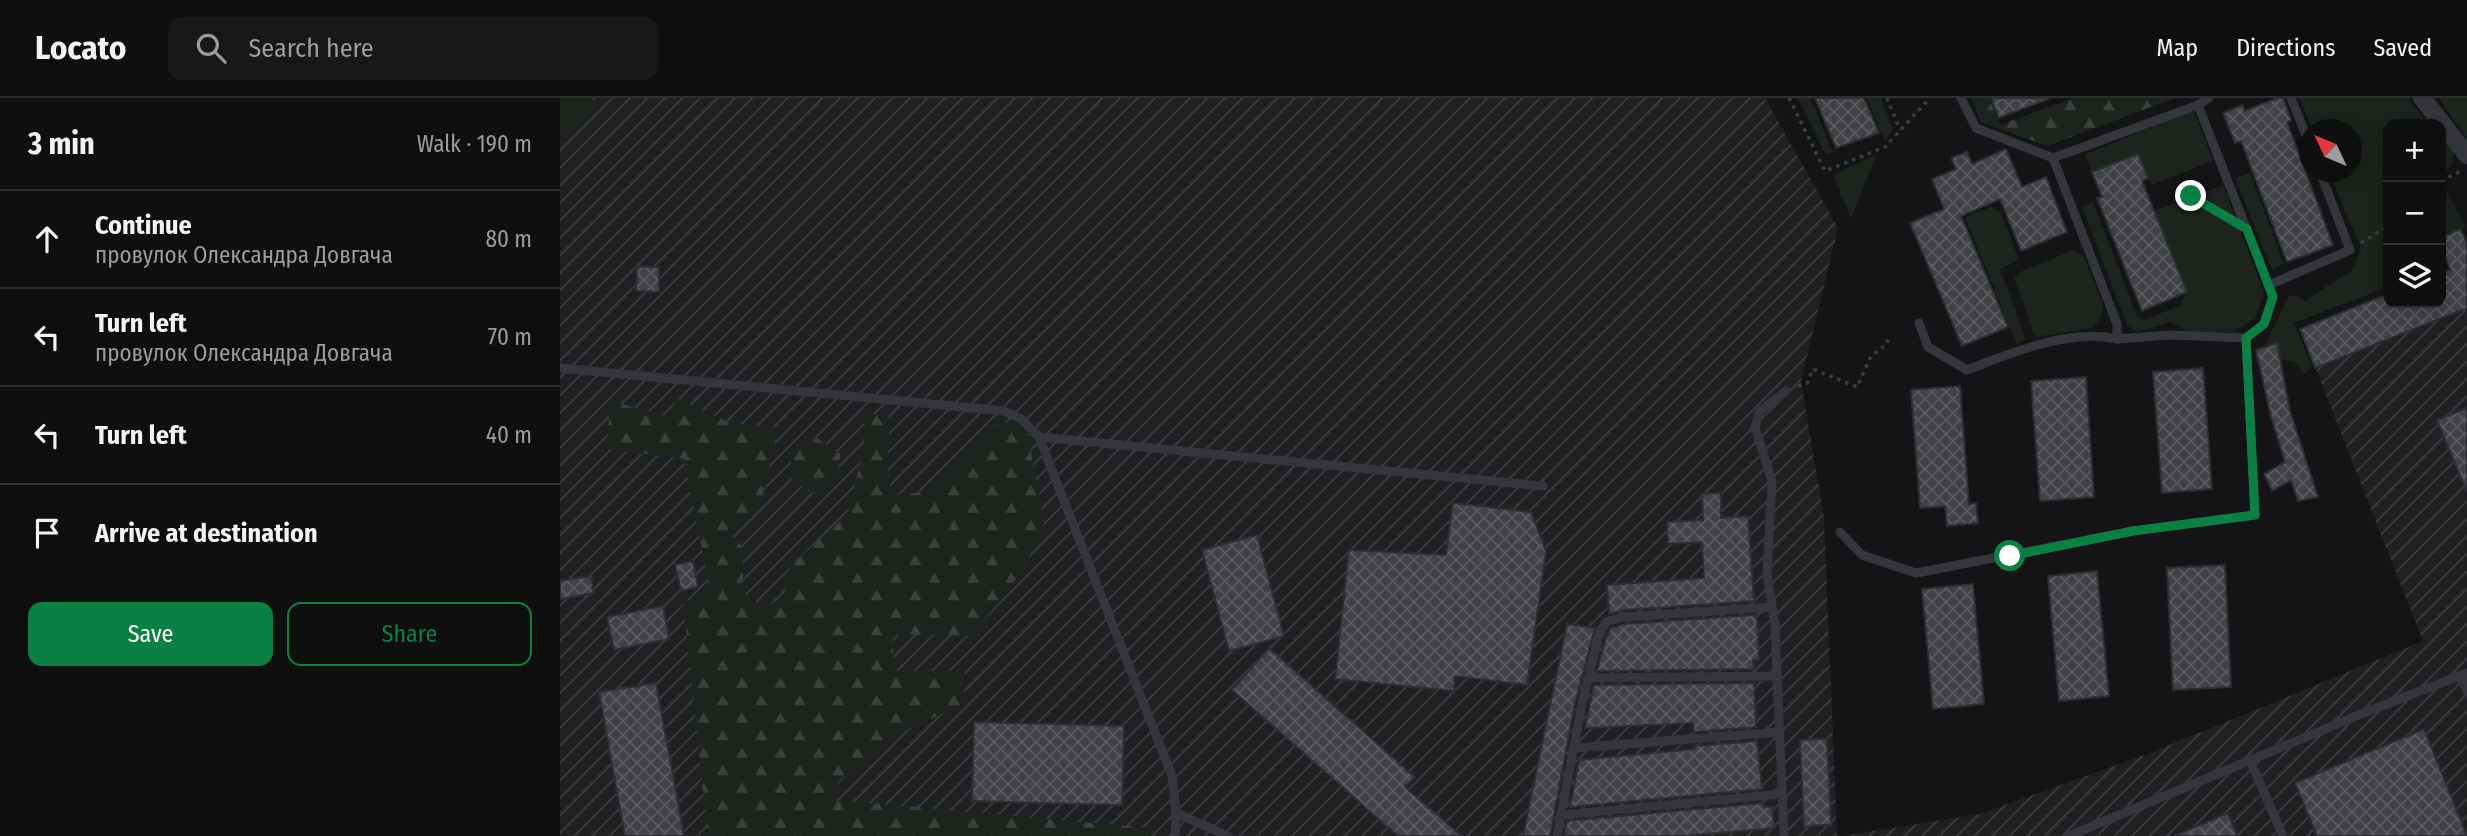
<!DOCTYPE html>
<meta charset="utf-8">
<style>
:root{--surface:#0f0f10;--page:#181819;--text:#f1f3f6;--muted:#9b9c9f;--line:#2f2f30;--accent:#0b8043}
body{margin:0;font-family:"Fira Sans Condensed",sans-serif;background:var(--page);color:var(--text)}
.controls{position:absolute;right:21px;top:21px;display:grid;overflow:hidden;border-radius:14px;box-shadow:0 4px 18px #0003}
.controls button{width:63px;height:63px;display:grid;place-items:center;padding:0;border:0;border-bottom:2px solid var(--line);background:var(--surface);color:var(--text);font:35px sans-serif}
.compass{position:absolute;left:1739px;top:21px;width:63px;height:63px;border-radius:50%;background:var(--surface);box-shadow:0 4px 18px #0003;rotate:314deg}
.stop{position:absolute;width:21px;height:21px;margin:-16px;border:5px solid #0b8043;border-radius:50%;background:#fff}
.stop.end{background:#0b8043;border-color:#fff;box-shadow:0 2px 7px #0008}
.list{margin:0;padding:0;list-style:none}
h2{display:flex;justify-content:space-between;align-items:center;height:91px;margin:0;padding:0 28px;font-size:30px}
h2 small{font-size:23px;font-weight:400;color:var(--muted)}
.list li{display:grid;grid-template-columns:46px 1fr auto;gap:21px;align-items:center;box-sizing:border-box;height:98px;padding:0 28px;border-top:2px solid var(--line)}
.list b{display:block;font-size:26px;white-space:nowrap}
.list p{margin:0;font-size:23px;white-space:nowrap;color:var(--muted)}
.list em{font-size:23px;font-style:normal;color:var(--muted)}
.actions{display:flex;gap:14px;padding:21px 28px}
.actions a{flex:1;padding:16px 0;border:2px solid var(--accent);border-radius:14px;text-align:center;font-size:24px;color:var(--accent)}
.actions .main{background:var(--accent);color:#fff}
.icon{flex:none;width:38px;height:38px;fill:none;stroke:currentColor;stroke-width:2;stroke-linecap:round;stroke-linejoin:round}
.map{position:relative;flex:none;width:1907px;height:738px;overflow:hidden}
header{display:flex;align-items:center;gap:42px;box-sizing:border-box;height:98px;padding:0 35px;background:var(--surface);border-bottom:2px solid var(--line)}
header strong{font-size:33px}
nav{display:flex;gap:38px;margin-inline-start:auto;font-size:24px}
.search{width:490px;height:63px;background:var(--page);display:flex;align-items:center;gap:18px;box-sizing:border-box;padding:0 24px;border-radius:14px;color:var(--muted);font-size:26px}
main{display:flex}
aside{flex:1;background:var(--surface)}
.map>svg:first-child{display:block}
</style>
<header>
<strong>Locato</strong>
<div class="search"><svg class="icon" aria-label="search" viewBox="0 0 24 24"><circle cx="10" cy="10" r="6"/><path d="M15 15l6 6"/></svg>Search here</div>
<nav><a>Map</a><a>Directions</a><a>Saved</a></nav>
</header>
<main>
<aside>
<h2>3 min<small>Walk · 190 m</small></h2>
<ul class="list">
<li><svg class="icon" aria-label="ahead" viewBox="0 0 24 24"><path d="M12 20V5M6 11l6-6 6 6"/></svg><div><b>Continue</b><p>провулок Олександра Довгача</p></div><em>80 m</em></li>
<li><svg class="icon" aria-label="left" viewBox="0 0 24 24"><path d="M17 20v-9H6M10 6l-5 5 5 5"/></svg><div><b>Turn left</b><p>провулок Олександра Довгача</p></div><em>70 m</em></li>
<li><svg class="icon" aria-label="left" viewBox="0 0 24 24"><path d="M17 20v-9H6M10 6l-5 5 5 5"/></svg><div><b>Turn left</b></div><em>40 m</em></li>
<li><svg class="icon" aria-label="arrive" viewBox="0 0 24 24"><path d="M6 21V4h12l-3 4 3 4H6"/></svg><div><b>Arrive at destination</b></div></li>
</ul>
<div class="actions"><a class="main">Save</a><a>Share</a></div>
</aside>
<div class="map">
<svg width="1907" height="738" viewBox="0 0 1907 738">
<defs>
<pattern id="industrial-furrows" width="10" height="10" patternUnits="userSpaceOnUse" patternTransform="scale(1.75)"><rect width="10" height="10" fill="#202023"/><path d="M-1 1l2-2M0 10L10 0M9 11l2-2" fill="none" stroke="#3d3e41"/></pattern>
<pattern id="forest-firs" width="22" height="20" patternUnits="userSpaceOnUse" patternTransform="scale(1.75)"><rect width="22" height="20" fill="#1c241d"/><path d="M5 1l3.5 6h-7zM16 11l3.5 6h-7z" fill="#3a413c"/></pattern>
<pattern id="building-cross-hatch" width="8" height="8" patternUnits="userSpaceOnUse" patternTransform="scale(1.75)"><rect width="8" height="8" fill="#404246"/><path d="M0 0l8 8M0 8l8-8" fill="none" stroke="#595b5e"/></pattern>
</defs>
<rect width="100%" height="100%" fill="#141416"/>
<g fill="url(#industrial-furrows)">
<path d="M0 0H1205L1278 130 1241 283 1264 420 1277 738H0Z"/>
<path d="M1907 165V738H1281L1420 716 1590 655 1863 543 1740 231 1828 196V205H1881V175Z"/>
</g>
<g fill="#1c241d">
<path d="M0 0H33L35 12 0 39Z"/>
<path d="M1238 0H1250L1273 54 1266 57Z"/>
<path d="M1307 0H1320L1333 30 1325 43Z"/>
<path d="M1740 0H1847L1870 26H1828V189L1734 225 1752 269 1743 277 1737 265 1720 261 1716 246 1705 247 1728 199 1736 197 1745 203 1784 177 1791 175 1801 151 1769 74H1792V32L1752 31Z"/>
<path d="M1879 0H1907V42Z"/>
<path d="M1633 12 1653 63 1592 87 1578 56 1532 74 1524 57Z"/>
<path d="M1881 39 1894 54 1893 66 1881 78Z"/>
<path d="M1317 56 1291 120 1273 77Z"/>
<path d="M1690 75 1724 166 1712 171 1675 80Z"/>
<path d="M1881 84 1906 129 1881 139Z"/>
<path d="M1663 87 1704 195 1695 221 1672 234H1629L1611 224 1577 234 1567 227 1522 109 1533 104 1577 218 1582 222 1620 208 1627 194 1594 113Z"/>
<path d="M1431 109 1441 114 1459 162 1440 171 1466 242 1457 246 1405 119Z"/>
<path d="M1514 152 1524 159 1543 207 1542 218 1532 230 1475 239 1454 180 1460 174Z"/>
</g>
<g fill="url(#forest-firs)">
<path d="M1411 0H1429L1440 27 1514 0H1615L1487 48 1421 24Z"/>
<path d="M116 300 170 325 219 330 199 411 167 432 183 450V495L205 510 225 497 229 469 287 417 303 356 305 315 331 319 327 364 332 397 373 394 439 324 466 326 484 426 463 472 412 538 332 536 334 573H405L403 606 334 638 278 684V702L589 730V738H148L123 503 151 496 124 361 47 351 50 303 111 319Z"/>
<path d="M257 340 280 356 277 384 252 395 229 380 232 352Z"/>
</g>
<g fill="url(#building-cross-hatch)" stroke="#2e2e32" stroke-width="2">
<path d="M1255 0H1304L1319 35 1276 50Z"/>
<path d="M1431 0H1487L1488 1 1439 20Z"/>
<path d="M1717 0H1723L1731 22 1727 24 1773 147 1727 164 1681 43 1675 45 1663 15 1682 7 1685 13Z"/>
<path d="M1446 51 1462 89 1486 79 1507 134 1461 153 1440 101 1401 118 1448 229 1402 248 1350 125 1384 111 1372 81 1396 71 1391 60 1407 54 1412 66Z"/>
<path d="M1578 56 1588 80 1582 83 1627 194 1582 213 1537 100 1542 99 1532 74Z"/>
<path d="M1901 131 1907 146V213L1904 211 1755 270 1740 231 1828 196V205H1881V175L1890 172 1881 148V139Z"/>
<path d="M77 169H99V194L76 193Z"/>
<path d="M1717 245 1730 313 1758 399 1738 403 1731 382 1712 393 1704 376 1725 364 1711 319 1696 252Z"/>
<path d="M1643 270 1652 391 1602 395 1593 274Z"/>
<path d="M1526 279 1534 399 1480 403 1471 283Z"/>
<path d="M1400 288 1409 406 1416 405 1418 425 1387 428 1385 408 1360 410 1351 292Z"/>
<path d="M1907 310V394L1877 322Z"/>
<path d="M1161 395V420L1188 418 1194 503 1063 512 1049 516 1047 487 1144 480 1142 444 1108 446 1107 424 1143 422 1142 396Z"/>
<path d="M893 405 971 414 986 453 967 587 895 578 894 593 775 581 789 452 886 457Z"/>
<path d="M697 437 724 538 669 553 642 452Z"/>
<path d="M133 463 138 489 121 493 115 467Z"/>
<path d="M1665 467 1671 589 1613 592 1607 470Z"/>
<path d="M1537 473 1549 598 1499 603 1488 478Z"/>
<path d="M31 478 34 495 0 501V483Z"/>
<path d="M1413 486 1424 606 1373 611 1362 491Z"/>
<path d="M103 508 109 541 54 552 47 519Z"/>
<path d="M1195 517 1197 521 1199 562H1193L1194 571 1037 573 1046 540 1051 530 1064 526Z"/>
<path d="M1007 526 1035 530 1015 605 990 738H963Z"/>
<path d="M709 550 855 679 845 689 902 738H838L672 592Z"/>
<path d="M96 585 124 738H65L39 594Z"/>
<path d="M1194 585 1196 629 1134 634 1133 625 1025 630 1034 587Z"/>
<path d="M414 624 564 628 562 707 412 703Z"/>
<path d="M1864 631 1907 738H1757L1735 685Z"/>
<path d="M1267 641 1271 727 1244 728 1240 642Z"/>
<path d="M1197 643 1202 691 1010 709 1019 662 1135 651V648Z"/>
<path d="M1203 705 1204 709H1212L1214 730 1124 738H1004L1007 723Z"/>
<path d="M1668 715 1677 738H1614Z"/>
</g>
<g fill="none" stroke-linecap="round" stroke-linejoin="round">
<g stroke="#3b3e42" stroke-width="3.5" stroke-dasharray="3.5 5" stroke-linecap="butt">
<path d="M1229 0 1265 73 1325 49 1370 0"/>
<path d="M1327 0 1340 32"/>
<path d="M1881 83 1901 73"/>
<path d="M1631 98 1665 118"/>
<path d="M1801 145 1828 128"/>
<path d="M1238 288 1247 285 1253 271 1297 289 1311 258 1326 247 1330 237"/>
</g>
<g stroke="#35363b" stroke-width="9">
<path d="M1731 0 1750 47"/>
<path d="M1493 60 1638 7 1649 0"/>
<path d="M1709 187 1790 152 1760 74"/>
<path d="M1359 225 1368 249 1407 272C1454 254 1506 231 1557 241V226L1493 60 1416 30 1401 0"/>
<path d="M1557 241 1609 237 1686 240"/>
<path d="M0 270 444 313 461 321 479 339 612 678 616 715 668 738"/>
<path d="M479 339 983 388"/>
<path d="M1280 434 1302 457 1356 475 1573 433 1695 417 1686 240 1704 226 1713 199 1638 7"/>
<path d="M1901 578 1907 593"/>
<path d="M1028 580 1217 578"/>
<path d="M1014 650 1220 634"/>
<path d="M1690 662 1723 738"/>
<path d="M1001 717 1222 696"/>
<path d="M615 738 616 715"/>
<path d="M997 738 1022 606 1039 537 1046 524 1063 519 1212 509"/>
<path d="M1224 738 1215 528 1207 476 1212 383 1195 329 1200 313 1226 293"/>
<path d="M1509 738 1796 618 1907 575"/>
</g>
<path stroke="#35363b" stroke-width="18" d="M1862 0 1907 57"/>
</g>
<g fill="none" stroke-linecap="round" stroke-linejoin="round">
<path stroke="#0b8043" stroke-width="9" d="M1450 458 1573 433 1695 417 1686 240 1704 226 1713 199 1687 131 1631 98"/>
</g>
</svg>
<div class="controls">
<button>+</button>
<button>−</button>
<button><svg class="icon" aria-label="layers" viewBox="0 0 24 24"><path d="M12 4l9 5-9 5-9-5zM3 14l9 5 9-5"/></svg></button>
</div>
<svg class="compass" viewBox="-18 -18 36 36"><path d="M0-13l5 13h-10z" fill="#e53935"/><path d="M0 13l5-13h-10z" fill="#9b9c9f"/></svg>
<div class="stop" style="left:1450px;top:458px"></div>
<div class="stop end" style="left:1631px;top:98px"></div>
</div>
</main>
